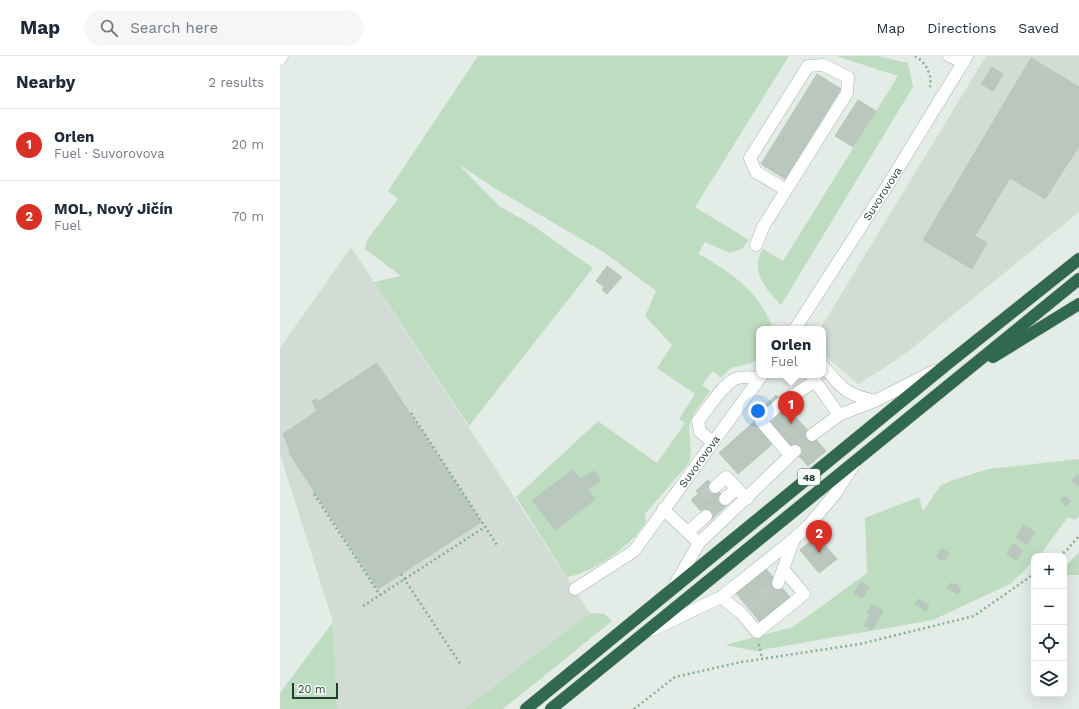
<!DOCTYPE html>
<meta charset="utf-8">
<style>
:root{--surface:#fff;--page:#f6f6f7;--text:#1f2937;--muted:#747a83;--line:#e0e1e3;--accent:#d93025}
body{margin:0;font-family:"Work Sans",sans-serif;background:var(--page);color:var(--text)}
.controls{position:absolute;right:12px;bottom:12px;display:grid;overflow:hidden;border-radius:8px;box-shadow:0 4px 16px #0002}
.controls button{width:36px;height:36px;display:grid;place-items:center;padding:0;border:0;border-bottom:1px solid var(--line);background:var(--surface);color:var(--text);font:20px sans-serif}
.scale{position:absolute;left:12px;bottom:10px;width:46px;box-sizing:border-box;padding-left:4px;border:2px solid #243d31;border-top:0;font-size:11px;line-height:14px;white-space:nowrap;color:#243d31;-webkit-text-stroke:3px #f4f9f6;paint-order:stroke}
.you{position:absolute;left:478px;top:355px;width:14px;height:14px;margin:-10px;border:3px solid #fff;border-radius:50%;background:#1a73e8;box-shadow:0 0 0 6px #1a73e833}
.badge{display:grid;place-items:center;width:26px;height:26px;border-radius:50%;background:var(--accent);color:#fff;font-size:13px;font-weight:700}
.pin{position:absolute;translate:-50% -33px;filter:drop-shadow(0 1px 2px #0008)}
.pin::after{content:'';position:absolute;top:21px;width:14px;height:12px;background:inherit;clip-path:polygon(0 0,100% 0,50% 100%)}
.popup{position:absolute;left:476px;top:270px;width:70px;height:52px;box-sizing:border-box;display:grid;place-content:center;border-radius:8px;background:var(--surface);filter:drop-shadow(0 1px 3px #0005);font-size:13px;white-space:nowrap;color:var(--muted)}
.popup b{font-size:15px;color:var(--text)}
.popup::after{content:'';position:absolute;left:50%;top:100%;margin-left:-8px;border:8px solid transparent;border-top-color:var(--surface)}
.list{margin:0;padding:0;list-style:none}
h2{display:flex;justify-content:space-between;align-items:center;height:52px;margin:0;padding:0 16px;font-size:17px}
h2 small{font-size:13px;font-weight:400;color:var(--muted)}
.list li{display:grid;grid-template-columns:26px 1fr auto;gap:12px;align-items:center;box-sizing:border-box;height:72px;padding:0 16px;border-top:1px solid var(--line)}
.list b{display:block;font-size:15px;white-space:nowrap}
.list p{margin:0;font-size:13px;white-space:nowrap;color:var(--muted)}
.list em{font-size:13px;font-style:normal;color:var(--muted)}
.icon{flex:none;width:22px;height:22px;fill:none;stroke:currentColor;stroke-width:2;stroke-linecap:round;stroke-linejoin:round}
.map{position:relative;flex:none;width:799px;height:653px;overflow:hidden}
header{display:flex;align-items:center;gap:24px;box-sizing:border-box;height:56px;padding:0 20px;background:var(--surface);border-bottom:1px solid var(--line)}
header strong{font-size:19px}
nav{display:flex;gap:22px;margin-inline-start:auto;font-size:14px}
.search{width:280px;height:36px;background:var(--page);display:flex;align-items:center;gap:10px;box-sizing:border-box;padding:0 14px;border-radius:22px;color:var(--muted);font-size:15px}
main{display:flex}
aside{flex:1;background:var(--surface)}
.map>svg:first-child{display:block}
</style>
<header>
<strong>Map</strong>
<div class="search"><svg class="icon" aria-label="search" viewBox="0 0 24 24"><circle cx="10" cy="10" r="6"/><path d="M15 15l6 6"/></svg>Search here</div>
<nav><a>Map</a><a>Directions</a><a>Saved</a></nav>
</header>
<main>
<aside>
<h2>Nearby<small>2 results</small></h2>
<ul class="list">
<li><span class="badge">1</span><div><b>Orlen</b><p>Fuel · Suvorovova</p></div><em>20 m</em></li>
<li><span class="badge">2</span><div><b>MOL, Nový Jičín</b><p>Fuel</p></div><em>70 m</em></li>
</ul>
</aside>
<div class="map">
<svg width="799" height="653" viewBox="0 0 799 653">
<rect width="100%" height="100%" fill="#e4ece7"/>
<g fill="#d2dcd5">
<path d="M706 0H799V156L630 294 607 310 578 328 543 298V273H540Z"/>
<path d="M71 191 310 557 184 653H57L53 566 0 398V292Z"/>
</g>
<g fill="#bedcc0">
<path d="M198 0H509L415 151 469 184 462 193 450 197 425 186 418 198C450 215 481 237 493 273H479V303L471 307 451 312 441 322 433 315 422 329 430 335C424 345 413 356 410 367 407 381 414 393 409 407L365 458 366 465C356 487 311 518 287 521L236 441 318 365 377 407 405 367 399 363 415 338 377 312 392 289 365 260 376 235 325 197 216 133 178 108 219 150 252 169 313 212 189 370 94 226 121 220 85 193 87 184 118 143 108 135Z"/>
<path d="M556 0H597L628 7 633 31 501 249C486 233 469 215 483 193L503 205 618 20Z"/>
<path d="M799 403V460L795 464 788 461 759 500H754V505L730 528 653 564 475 595 445 589 513 571 587 517 585 462 639 441 643 455 660 430 670 425 708 413Z"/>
<path d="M799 496V519H784V512Z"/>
<path d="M310 557 324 558 332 565 223 653H184Z"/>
<path d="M53 566 57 653H0V637Z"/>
</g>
<g fill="#b9c7bf" stroke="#b6c6bc">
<path d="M751 2 799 31V90L765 143 730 122 695 180 707 187 692 213 643 184Z"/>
<path d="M712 11 723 18 713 35 701 28Z"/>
<path d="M537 18 561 33 505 123 481 108Z"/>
<path d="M578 44 596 55 573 91 555 80Z"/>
<path d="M327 210 342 221 327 238 322 234 324 231 316 225Z"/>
<path d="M97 307 201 466 98 533 9 397 10 395 3 378 37 355 32 345 35 343 39 345Z"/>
<path d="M496 339 546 395 528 410 501 380 488 392 469 370 482 359 479 355Z"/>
<path d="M469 370H472L488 388V392L458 418 439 397Z"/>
<path d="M293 414 300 423 314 415 321 424 308 434 315 443 275 474 252 444Z"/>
<path d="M797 418 799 420V430L792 425Z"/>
<path d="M428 424 441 438 429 449 416 435Z"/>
<path d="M419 437 429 449 441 438 449 447 430 465 411 444Z"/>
<path d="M784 440 791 445 787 450 780 445Z"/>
<path d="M744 469 755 476 747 489 736 481Z"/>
<path d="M537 480 557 503 539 517 520 494Z"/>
<path d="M733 488 743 494 736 504 727 498Z"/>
<path d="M661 493 669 497 664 505 657 501Z"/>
<path d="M486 513 510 541 480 566 456 537Z"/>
<path d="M581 526 589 531 582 542 574 537Z"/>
<path d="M671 527 677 529 676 530 681 533 678 538 667 532Z"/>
<path d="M639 543 649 549 646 555 635 548Z"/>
<path d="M592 549 603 555 592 574 584 569 590 559 587 557Z"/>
</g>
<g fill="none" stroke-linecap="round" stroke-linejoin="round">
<g stroke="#bec9c3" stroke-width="12" stroke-dasharray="12 6" stroke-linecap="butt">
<path d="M515 395 532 379"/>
<path d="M423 442 435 431"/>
<path d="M426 460 445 443"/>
<path d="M468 552 498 527"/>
</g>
<defs>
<g id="minor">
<path d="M669 0 684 6"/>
<path d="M0 3 2 0"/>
<path d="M476 189 483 171 567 37 568 21 543 9 528 10 470 102 476 116 506 134"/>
<path id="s1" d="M515 273 611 124 687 0"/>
<path d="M543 310C563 333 565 338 595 345"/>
<path d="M531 319 559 359"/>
<path d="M532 379 559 359 595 345 654 315"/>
<path d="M433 386 420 376 418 365C427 354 442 329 455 323 462 320 472 321 480 322"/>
<path d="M510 399 481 365 500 348 535 325"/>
<path d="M435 431 446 421 467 443"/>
<path d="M445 443 457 432"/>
<path d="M383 453 419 487"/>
<path d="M408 476 426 460"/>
<path d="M498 527 503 513"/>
<path d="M393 532 419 487 515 395"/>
<path id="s2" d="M295 533 354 495 482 319"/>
<path d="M441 541 461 557 477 576 524 538 503 513 514 483"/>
<path d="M372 574 441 541 514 483 528 470 555 438 575 407"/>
</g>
<g id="highway">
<path d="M713 301 799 248"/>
<path d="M246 653 666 309 799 203"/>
<path d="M271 653 799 223"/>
</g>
</defs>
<use href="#minor" stroke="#a7b4ad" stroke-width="13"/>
<use href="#highway" stroke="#c2c9c5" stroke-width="13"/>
<g stroke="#86ae9a" stroke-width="2.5" stroke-dasharray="2 3" stroke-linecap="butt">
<path d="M635 0C646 6 654 21 649 34"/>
<path d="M131 357 217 489"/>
<path d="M34 438 100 539"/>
<path d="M779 500 786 495 799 480"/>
<path d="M121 518 181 609"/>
<path d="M83 550 205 471"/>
<path d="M479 588 482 603"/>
<path d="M354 653 395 621 461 606 580 588 694 560 754 518"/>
</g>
<use href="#minor" stroke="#fff" stroke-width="12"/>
<use href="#highway" stroke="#316852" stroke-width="12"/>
</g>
<g text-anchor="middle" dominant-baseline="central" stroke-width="3" stroke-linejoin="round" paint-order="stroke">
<rect fill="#f4f9f6" stroke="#62756c" stroke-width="1" x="518" y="413" width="22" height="16" rx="3"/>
<g font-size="10" font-weight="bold" fill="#243d31">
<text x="529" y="421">48</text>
</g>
<g font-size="11" fill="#243d31" stroke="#f4f9f6">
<text stroke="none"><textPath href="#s1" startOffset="161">Suvorovova</textPath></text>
<text stroke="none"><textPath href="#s2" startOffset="181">Suvorovova</textPath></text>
</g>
</g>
</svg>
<div class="controls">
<button>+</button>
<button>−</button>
<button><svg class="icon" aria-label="locate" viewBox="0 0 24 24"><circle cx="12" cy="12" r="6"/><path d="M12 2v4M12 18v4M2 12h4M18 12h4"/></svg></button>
<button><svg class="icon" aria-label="layers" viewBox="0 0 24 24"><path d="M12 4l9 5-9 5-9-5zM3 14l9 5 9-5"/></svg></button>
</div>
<div class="scale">20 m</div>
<div class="you"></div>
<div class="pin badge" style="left:511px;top:368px">1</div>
<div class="popup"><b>Orlen</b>Fuel</div>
<div class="pin badge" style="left:539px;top:497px">2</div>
</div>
</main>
